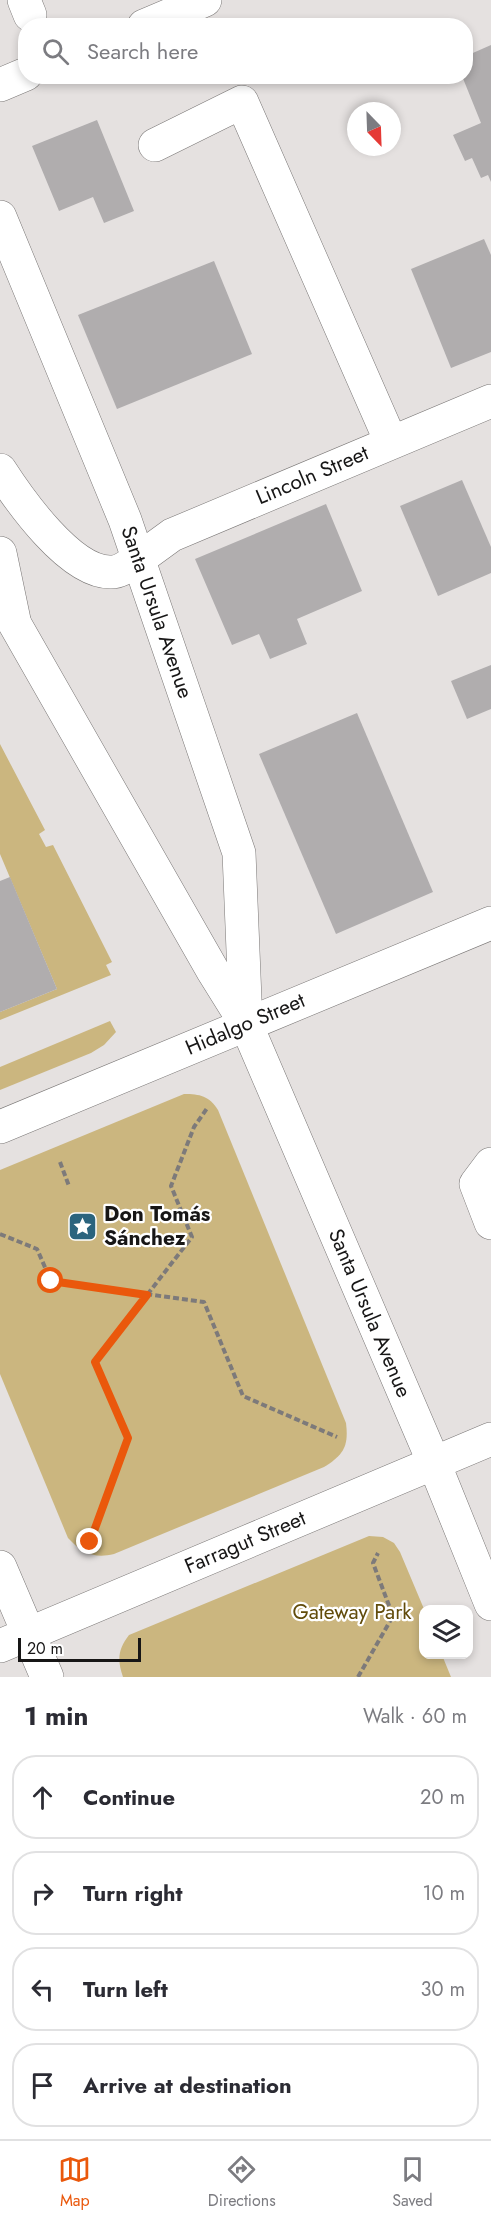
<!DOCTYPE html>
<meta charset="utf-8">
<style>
:root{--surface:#fff;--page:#f7f7f7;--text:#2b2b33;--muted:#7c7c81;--line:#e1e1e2;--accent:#ea580c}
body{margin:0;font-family:Jost,sans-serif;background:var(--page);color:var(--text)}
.controls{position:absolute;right:18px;bottom:18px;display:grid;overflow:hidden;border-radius:12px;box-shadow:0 3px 9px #0003}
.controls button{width:54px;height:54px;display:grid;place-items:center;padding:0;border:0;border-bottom:2px solid var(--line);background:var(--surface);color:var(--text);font:30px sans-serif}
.compass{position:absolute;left:347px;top:102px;width:54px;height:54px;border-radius:50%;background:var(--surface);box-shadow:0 3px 9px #0003;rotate:157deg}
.scale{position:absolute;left:18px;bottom:15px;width:123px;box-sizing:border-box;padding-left:6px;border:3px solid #171616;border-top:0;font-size:16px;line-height:21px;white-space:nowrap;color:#171616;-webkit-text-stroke:4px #fff;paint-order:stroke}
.stop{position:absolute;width:18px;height:18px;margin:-14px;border:4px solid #ea580c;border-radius:50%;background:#fff}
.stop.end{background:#ea580c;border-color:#fff;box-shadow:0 2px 6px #0008}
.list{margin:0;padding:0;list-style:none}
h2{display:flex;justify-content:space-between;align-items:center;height:78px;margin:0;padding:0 24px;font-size:26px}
h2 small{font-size:20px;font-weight:400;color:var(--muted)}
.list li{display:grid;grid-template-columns:39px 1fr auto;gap:18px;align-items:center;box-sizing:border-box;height:84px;margin:0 12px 12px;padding:0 12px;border:2px solid var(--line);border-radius:24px}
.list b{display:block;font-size:22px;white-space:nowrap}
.list em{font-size:20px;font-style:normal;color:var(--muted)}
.icon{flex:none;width:33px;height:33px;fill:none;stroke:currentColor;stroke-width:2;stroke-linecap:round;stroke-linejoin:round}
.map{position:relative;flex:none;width:491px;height:1677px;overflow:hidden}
.search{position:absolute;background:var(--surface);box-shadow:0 3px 9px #0003;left:18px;right:18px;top:18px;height:66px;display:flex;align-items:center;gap:15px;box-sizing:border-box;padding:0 21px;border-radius:24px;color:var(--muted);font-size:22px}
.sheet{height:462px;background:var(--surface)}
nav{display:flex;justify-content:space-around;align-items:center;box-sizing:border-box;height:84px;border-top:2px solid var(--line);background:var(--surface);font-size:16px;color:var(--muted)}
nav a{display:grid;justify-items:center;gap:3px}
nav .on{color:var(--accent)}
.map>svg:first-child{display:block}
</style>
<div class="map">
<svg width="491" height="1677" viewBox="0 0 491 1677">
<rect width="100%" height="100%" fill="#e5e1e0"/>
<g fill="#cbb67f">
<path d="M0 744 45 830 39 834 46 847 53 845 112 962 106 965 111 975 0 1020V1012L57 989 0 854Z"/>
<path d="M110 1021 116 1032 104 1045 91 1053 0 1090V1067Z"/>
<path d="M184 1094C200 1094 209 1096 218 1110L346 1423C349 1447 343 1455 324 1467L114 1554C94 1559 82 1553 68 1538L0 1374V1170Z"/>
<path d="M369 1536 383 1537 394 1543 400 1552 424 1609V1654L442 1655 451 1677H123C117 1660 118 1649 129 1635Z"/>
</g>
<g fill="#b0adae">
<path d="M491 45V182L488 175 481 178 472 158 465 161 453 135 481 123 462 76H466V56Z"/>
<path d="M97 120 134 211 104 223 93 197 59 211 32 146Z"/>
<path d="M484 239 491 255V352L451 368 411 269Z"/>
<path d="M214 261 252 354 117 409 78 315Z"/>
<path d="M462 480 491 547V573L438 596 400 506Z"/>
<path d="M326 504 362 591 297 619 307 644 270 659 259 634 232 645 195 559Z"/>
<path d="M491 665V709L467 719 451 681Z"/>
<path d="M357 713 433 892 336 934 259 754Z"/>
<path d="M10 877 57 989 0 1012V881Z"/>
</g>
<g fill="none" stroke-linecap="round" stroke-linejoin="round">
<defs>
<g id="minor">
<path d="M24 0 30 15"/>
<path d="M144 26 205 0"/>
<path d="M0 85 26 74"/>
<path d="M155 145 242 102 391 442"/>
<path d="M139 559 172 535 491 401"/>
<path d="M0 1127 491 923"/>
<path d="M491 1164 476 1184 491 1223"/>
<path d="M0 1646 491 1439"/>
</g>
<path id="major" d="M0 217 125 520 239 853 246 1024"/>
<g id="highway">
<path d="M0 470C20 501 70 572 110 572 119 573 131 564 139 559"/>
<path d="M0 553 14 620"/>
<path d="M0 598 213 971 246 1024 434 1463 491 1604"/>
<path d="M0 1567 47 1677"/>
</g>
</defs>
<use href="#minor" stroke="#7a7776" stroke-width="34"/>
<use href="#major" stroke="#7a7776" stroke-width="34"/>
<use href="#highway" stroke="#7a7776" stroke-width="34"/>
<g stroke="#7d7a7a" stroke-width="4" stroke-dasharray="6 3" stroke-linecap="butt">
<path d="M60 1162 69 1186"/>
<path d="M0 1234 37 1249 51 1281 204 1302 243 1396 337 1437"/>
<path d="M90 1542 128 1438 95 1362 192 1237 171 1186 194 1127 208 1107"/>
<path d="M358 1677 393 1616 373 1563 378 1553"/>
</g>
<use href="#minor" stroke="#fff" stroke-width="33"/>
<use href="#major" stroke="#fff" stroke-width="33"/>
<use href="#highway" stroke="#fff" stroke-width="33"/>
</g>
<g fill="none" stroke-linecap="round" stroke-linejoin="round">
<path stroke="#ea580c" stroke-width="8" d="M51 1281 147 1295 95 1362 128 1438 90 1542"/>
</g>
<defs>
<symbol id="sight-square" viewBox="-11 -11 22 22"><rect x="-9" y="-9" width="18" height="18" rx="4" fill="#2b647e" stroke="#fff"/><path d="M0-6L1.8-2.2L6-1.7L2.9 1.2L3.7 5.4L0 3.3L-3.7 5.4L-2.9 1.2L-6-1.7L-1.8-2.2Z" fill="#fff"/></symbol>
</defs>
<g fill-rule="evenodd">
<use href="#sight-square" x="66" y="1210" width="33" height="33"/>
</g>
<g text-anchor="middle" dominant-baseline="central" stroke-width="4.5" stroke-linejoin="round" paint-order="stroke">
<g font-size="21" fill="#171616" stroke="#fff">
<text transform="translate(312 475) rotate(-23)">Lincoln Street</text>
<text transform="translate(157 612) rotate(71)">Santa Ursula Avenue</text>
<text transform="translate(245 1024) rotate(-23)">Hidalgo Street</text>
<text transform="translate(370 1313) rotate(67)">Santa Ursula Avenue</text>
<text transform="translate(245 1542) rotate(-23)">Farragut Street</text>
</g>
<g font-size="21" font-weight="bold" fill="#171616" stroke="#fff" text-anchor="start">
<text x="104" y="1214">Don Tomás<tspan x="104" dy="24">Sánchez</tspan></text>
</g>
<g font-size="21" fill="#624c0b" stroke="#fff">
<text x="352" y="1612">Gateway Park</text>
</g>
</g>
</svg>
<div class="controls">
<button><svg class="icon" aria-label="layers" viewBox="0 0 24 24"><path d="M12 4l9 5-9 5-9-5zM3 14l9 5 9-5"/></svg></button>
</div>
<svg class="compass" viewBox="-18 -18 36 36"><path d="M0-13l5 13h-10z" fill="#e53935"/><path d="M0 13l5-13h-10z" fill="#7c7c81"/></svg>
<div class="scale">20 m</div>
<div class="stop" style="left:51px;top:1281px"></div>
<div class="stop end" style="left:90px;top:1542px"></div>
<div class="search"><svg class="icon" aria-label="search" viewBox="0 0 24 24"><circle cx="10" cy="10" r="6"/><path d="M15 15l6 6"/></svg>Search here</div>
</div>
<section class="sheet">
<h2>1 min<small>Walk · 60 m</small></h2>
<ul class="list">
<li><svg class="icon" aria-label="ahead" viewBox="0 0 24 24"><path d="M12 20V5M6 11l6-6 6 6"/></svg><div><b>Continue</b></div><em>20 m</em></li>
<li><svg class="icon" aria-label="right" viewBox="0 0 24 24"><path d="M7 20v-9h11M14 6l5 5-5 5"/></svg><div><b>Turn right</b></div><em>10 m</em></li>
<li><svg class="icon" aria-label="left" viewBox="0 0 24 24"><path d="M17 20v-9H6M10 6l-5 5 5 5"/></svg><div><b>Turn left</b></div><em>30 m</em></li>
<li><svg class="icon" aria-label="arrive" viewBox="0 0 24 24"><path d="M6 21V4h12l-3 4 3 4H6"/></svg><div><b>Arrive at destination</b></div></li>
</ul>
</section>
<nav>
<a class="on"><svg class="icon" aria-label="map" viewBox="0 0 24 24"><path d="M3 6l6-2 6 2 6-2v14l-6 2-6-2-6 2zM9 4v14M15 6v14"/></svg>Map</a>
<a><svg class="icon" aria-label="directions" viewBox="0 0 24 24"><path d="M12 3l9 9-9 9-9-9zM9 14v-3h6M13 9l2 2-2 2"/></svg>Directions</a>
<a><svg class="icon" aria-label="saved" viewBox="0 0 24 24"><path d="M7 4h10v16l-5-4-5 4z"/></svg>Saved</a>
</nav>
